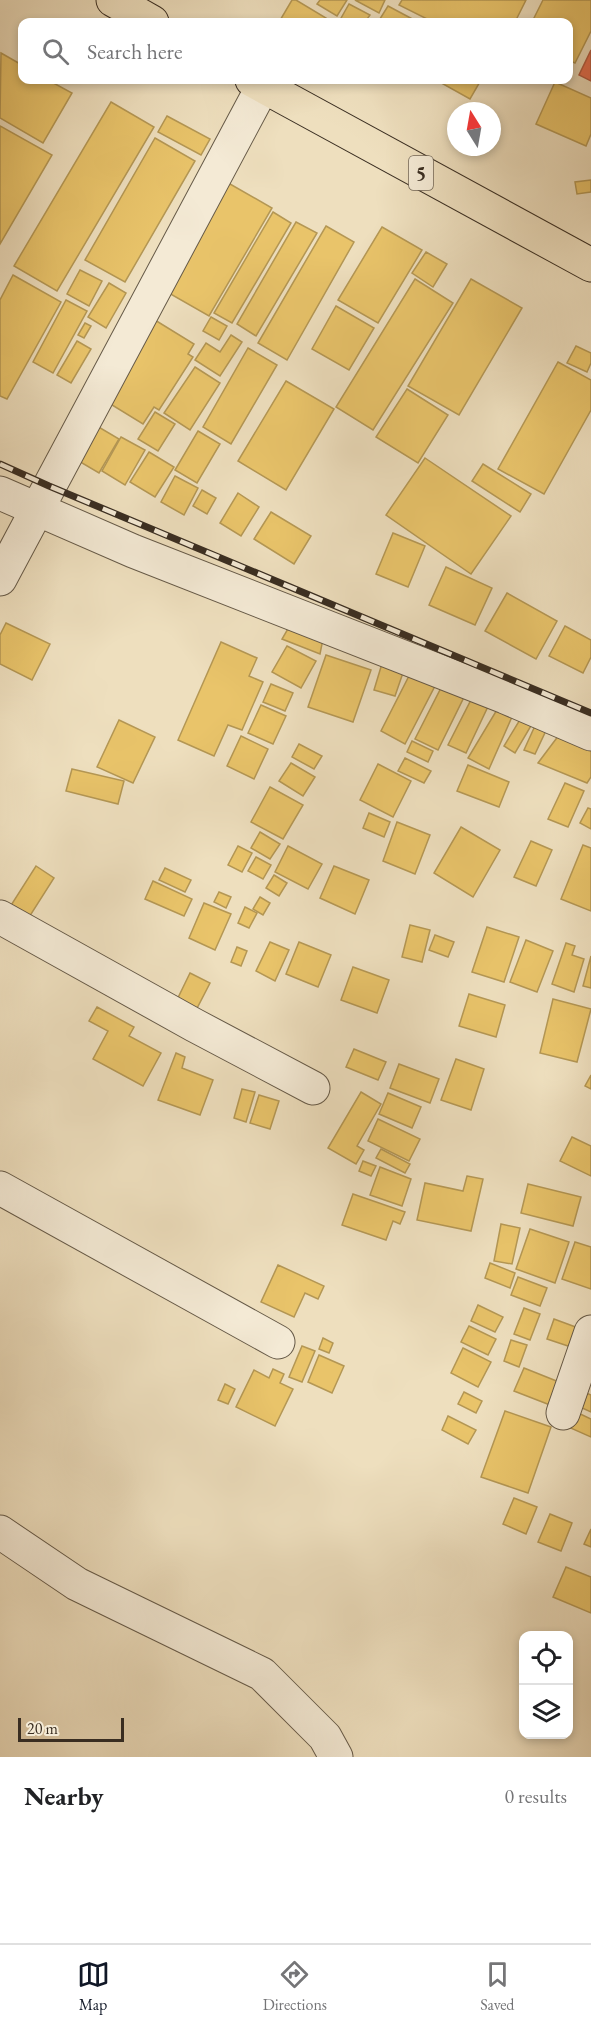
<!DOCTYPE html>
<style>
:root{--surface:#fff;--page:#f6f6f6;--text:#202124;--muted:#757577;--line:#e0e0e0;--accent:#111827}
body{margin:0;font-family:"EB Garamond",serif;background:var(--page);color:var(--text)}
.controls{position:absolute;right:18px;bottom:18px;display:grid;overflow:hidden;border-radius:12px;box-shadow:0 3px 9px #0003}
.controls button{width:54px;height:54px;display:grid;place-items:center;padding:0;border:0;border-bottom:2px solid var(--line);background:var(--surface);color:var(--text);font:30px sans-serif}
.compass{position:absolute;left:447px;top:102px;width:54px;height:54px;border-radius:50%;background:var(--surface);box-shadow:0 3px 9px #0003;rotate:349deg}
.scale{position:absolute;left:18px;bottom:15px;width:106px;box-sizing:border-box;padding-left:6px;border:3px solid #392d21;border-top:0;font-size:16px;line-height:21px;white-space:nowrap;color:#392d21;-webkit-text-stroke:4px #f4ead5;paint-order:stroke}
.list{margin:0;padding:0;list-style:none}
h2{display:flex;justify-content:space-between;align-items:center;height:78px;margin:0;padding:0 24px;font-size:26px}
h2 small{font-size:20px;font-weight:400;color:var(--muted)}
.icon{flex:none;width:33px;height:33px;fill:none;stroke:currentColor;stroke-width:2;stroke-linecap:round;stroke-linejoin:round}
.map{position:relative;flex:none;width:591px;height:1757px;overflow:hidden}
.search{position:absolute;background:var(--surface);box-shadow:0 3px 9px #0003;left:18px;right:18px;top:18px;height:66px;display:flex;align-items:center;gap:15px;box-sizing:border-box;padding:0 21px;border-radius:12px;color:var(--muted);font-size:22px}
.sheet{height:186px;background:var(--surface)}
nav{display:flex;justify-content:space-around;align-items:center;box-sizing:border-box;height:84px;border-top:2px solid var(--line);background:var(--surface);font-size:16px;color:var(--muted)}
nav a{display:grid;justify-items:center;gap:3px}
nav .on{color:var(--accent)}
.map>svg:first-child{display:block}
</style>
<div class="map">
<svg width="591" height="1757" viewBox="0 0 591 1757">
<rect width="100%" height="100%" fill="#eedfbe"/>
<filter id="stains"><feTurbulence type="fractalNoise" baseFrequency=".00333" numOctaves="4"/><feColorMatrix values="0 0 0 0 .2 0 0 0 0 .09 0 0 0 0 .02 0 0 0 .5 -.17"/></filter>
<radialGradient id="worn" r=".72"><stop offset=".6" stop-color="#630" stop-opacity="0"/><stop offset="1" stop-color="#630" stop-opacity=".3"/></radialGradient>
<g fill="#e9c46a" stroke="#b49754" stroke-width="1.5">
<path d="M292 0H296L326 18 324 22H279Z"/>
<path d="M320 0H347L337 16 317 4Z"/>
<path d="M355 0H385L379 13Z"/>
<path d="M402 0H526L515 22H433L399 5Z"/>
<path d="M543 0H591V31L575 63 568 60V22H532Z"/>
<path d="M349 4 370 15 365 22H344L340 20Z"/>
<path d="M388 6 418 22H378Z"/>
<path d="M1 53 22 65V80H48L72 93 43 143 0 118Z"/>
<path d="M436 80H481L470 99Z"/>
<path d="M555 82 591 98V134L586 146 536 124Z"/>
<path d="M111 102 154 127 57 291 14 266Z"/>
<path d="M167 116 210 139 201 155 158 132Z"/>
<path d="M0 126 52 155 0 244Z"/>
<path d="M155 138 195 161 125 282 85 260Z"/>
<path d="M223 180 272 208 209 316 160 288Z"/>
<path d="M591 180V192L577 194 575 182Z"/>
<path d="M273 212 291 223 232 323 214 313Z"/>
<path d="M296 222 317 233 256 336 237 324Z"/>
<path d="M326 226 354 242 287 360 258 343Z"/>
<path d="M382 227 422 250 378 323 338 300Z"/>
<path d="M426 252 447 264 433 287 412 273Z"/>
<path d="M80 270 102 281 89 306 67 294Z"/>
<path d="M13 275 61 302 7 399 0 396V300Z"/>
<path d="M415 279 453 303 373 430 336 407Z"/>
<path d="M471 279 522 308 459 415 408 386Z"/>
<path d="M109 283 126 293 106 328 88 317Z"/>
<path d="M66 300 87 311 53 373 33 362Z"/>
<path d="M336 306 374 328 349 370 312 349Z"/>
<path d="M150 317 194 344 188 354 193 357 159 410 154 407 143 424 99 397Z"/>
<path d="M211 317 227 326 219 340 203 331Z"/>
<path d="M85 323 91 326 84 338 78 335Z"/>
<path d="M231 335 242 342 220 376 195 360 206 343 220 352Z"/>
<path d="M77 341 91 349 71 383 57 375Z"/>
<path d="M576 346 591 353V363L587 372 567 363Z"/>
<path d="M248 348 277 365 231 444 203 427Z"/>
<path d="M558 362 591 380V410L544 494 498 469Z"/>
<path d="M195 367 220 383 190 430 164 413Z"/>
<path d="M286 381 334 409 286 490 238 461Z"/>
<path d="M407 389 448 415 418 463 376 437Z"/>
<path d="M155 412 175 424 158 451 138 439Z"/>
<path d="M80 416 119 439 99 473 60 450Z"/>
<path d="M198 431 220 444 197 483 175 470Z"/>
<path d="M121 437 145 450 125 485 102 471Z"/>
<path d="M149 452 174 467 155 497 130 482Z"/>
<path d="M425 458 511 516 471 574 386 515Z"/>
<path d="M483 464 531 494 520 512 472 481Z"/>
<path d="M175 476 198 488 184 515 161 502Z"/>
<path d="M202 490 216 498 207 514 193 506Z"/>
<path d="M238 493 259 507 241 536 220 523Z"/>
<path d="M271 512 311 536 294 564 254 539Z"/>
<path d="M393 533 425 546 408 587 376 574Z"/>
<path d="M446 567 492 588 475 625 429 605Z"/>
<path d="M507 593 557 621 536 659 485 631Z"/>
<path d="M293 620 324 634 320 654 282 639Z"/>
<path d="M6 623 50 644 32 680 0 664V635Z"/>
<path d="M565 626 591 640V657L583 673 549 656Z"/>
<path d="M221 642 257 658 249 676 263 682 242 730 228 725 214 756 178 740Z"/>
<path d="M287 646 316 661 301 688 272 672Z"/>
<path d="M326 655 371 670 353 722 308 707Z"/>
<path d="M384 657 406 664 395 696 374 690Z"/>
<path d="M411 672 436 684 405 744 381 731Z"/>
<path d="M446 678 468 689 438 750 415 739Z"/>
<path d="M271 684 293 693 285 711 263 702Z"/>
<path d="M476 690 492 698 466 753 448 745Z"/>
<path d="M501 703 515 710 489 769 468 758Z"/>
<path d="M261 705 286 716 273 744 248 733Z"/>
<path d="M524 713 535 719 515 753 504 746Z"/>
<path d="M539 717 550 722 535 754 524 750Z"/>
<path d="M119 720 155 737 133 783 97 767Z"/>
<path d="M562 731 591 744V777L587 783 538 763Z"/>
<path d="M241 736 268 749 254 779 227 766Z"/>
<path d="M412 741 433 751 428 762 407 752Z"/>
<path d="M299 744 322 756 314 769 292 757Z"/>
<path d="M405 758 431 771 424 783 398 771Z"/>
<path d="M291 763 315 777 303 796 279 781Z"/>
<path d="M378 764 411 781 393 817 360 800Z"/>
<path d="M468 765 509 782 499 807 457 791Z"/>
<path d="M72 769 124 781 118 804 66 791Z"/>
<path d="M565 783 584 791 568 827 548 819Z"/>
<path d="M270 787 303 805 283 839 251 822Z"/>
<path d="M588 808 591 809V829L580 823Z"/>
<path d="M369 813 390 822 384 837 363 828Z"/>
<path d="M397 822 430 835 415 874 383 861Z"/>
<path d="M461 827 500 850 473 897 434 873Z"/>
<path d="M260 832 280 844 270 859 251 848Z"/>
<path d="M531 841 552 850 536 886 514 877Z"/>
<path d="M583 845 591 848V911L561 899Z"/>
<path d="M238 846 252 853 242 872 228 865Z"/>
<path d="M288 846 322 864 308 889 275 872Z"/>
<path d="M256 857 271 865 263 879 248 871Z"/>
<path d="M36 866 54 878 26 922 8 910Z"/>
<path d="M334 866 369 880 355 914 320 898Z"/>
<path d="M165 868 191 880 185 892 159 880Z"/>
<path d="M274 875 287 883 279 896 266 888Z"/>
<path d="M153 881 192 899 184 916 145 899Z"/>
<path d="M219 892 231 897 226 908 214 902Z"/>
<path d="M260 897 270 903 263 915 253 909Z"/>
<path d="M204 903 231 914 215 950 189 938Z"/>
<path d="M245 907 257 913 249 928 238 923Z"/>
<path d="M410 925 430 930 422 962 402 957Z"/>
<path d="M487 927 519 937 504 982 472 972Z"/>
<path d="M435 935 454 942 448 957 429 950Z"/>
<path d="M526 940 553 951 537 992 510 982Z"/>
<path d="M270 942 289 950 275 981 256 971Z"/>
<path d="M299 942 331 955 318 987 286 974Z"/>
<path d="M566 943 575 946 572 955 584 959 574 992 552 984Z"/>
<path d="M237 947 247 951 241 966 231 962Z"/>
<path d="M591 956V988L583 986Z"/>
<path d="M353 967 389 980 377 1013 341 1000Z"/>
<path d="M190 973 210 983 193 1016 174 1006Z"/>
<path d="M469 994 505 1005 496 1037 459 1026Z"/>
<path d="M553 999 591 1009 577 1062 540 1053Z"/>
<path d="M97 1007 134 1027 129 1036 161 1053 143 1086 93 1059 108 1031 89 1021Z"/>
<path d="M354 1049 386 1062 378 1080 346 1067Z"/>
<path d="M176 1053 185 1057 182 1068 213 1080 200 1115 158 1100Z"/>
<path d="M456 1059 484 1069 471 1110 441 1100Z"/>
<path d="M399 1064 439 1079 430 1103 390 1088Z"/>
<path d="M591 1075V1089L585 1086Z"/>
<path d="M242 1089 255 1092 246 1122 234 1118Z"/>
<path d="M361 1092 381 1104 357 1146 364 1150 356 1164 328 1148Z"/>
<path d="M388 1093 421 1107 412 1128 379 1114Z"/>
<path d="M259 1095 279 1101 270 1129 250 1123Z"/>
<path d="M378 1119 420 1139 409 1161 368 1141Z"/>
<path d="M572 1137 591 1146V1176L560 1161Z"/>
<path d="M381 1149 410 1164 405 1173 376 1158Z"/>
<path d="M363 1161 376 1166 371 1176 359 1171Z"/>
<path d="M380 1167 411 1179 402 1206 370 1195Z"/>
<path d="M467 1176 483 1179 471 1231 417 1220 425 1183 463 1191Z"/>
<path d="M528 1184 581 1197 573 1226 521 1213Z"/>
<path d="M353 1194 405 1212 400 1224 393 1221 386 1240 342 1225Z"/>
<path d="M501 1224 520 1228 512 1264 494 1261Z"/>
<path d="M530 1229 569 1242 555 1283 516 1269Z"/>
<path d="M575 1242 591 1247V1289L562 1279Z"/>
<path d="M490 1263 515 1273 510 1288 485 1278Z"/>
<path d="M278 1265 324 1286 318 1299 305 1293 294 1317 261 1302Z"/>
<path d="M518 1277 547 1288 540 1306 511 1295Z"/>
<path d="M478 1305 503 1317 495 1332 471 1321Z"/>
<path d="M524 1308 540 1314 530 1340 514 1334Z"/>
<path d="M554 1319 581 1329 574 1348 547 1339Z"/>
<path d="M469 1326 496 1339 488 1355 461 1342Z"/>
<path d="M323 1338 333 1343 329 1353 319 1349Z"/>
<path d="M511 1340 527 1345 519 1367 504 1361Z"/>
<path d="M302 1346 315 1351 302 1382 289 1377Z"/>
<path d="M463 1348 491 1362 478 1387 451 1373Z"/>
<path d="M319 1355 344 1366 332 1393 308 1382Z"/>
<path d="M524 1368 559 1382 550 1405 514 1391Z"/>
<path d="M273 1369 284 1374 280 1383 293 1389 275 1426 236 1407 254 1370 269 1378Z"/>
<path d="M225 1384 235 1389 228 1404 218 1400Z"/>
<path d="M464 1392 482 1401 476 1413 458 1404Z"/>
<path d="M584 1392 591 1395V1412L578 1406Z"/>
<path d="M505 1411 551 1427 528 1493 481 1477Z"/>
<path d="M574 1411 591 1419V1437L566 1426Z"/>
<path d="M448 1416 476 1430 468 1444 442 1430Z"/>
<path d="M514 1498 537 1507 526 1534 503 1524Z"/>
<path d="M550 1514 572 1523 561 1551 538 1542Z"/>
<path d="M591 1529V1547L584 1544Z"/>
<path d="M566 1567 591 1577V1613L553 1597Z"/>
</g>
<path fill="#e76f51" stroke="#b35b43" stroke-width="1.5" d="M591 50V81L579 75Z"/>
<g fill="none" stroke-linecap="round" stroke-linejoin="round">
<defs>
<g id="street">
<path d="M0 493 133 551 505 697 591 734"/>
<path d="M0 579 263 86"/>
<path d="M0 917 194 1025 313 1088"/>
<path d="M0 1188 278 1342"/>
<path d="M563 1413 591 1332"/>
<path d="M0 1532 77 1584 262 1674 325 1737 336 1757"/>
</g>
<g id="highway">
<path d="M113 0 152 22"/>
<path d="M252 80 591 265"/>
</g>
</defs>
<use href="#street" stroke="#665a48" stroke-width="35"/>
<use href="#highway" stroke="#392d21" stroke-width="35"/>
<use href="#street" stroke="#f4ead5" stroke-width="33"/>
<use href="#highway" stroke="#eedfbe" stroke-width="33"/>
<defs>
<path id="rail" d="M0 464 49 486 591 713"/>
</defs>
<use href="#rail" stroke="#392d21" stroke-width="7"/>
<use href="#rail" stroke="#f4ead5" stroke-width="4.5" stroke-dasharray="14" stroke-linecap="butt"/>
</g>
<g text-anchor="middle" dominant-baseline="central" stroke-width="6" stroke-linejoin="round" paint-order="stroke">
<rect fill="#f4ead5" stroke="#716657" stroke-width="1.5" x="409" y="156" width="24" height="34" rx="4.5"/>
<g font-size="20" font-weight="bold" fill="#392d21">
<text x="421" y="173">5</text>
</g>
</g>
<rect width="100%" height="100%" filter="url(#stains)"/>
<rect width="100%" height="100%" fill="url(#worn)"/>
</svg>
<div class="controls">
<button><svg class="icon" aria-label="locate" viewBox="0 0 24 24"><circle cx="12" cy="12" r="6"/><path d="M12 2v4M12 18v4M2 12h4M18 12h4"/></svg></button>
<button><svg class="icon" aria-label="layers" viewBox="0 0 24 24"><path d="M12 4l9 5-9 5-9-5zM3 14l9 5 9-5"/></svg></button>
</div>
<svg class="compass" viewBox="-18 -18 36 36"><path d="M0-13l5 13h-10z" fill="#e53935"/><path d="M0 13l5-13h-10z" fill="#757577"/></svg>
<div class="scale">20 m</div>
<div class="search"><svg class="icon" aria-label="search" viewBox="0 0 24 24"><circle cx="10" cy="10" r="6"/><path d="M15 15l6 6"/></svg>Search here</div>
</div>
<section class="sheet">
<h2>Nearby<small>0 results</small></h2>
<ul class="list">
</ul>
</section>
<nav>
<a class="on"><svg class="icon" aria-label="map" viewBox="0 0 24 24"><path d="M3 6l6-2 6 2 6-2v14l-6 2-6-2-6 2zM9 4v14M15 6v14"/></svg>Map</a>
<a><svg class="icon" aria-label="directions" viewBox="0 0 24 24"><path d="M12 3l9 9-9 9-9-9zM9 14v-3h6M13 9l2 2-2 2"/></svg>Directions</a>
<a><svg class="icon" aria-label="saved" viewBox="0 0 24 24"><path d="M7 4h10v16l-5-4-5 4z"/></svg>Saved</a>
</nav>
